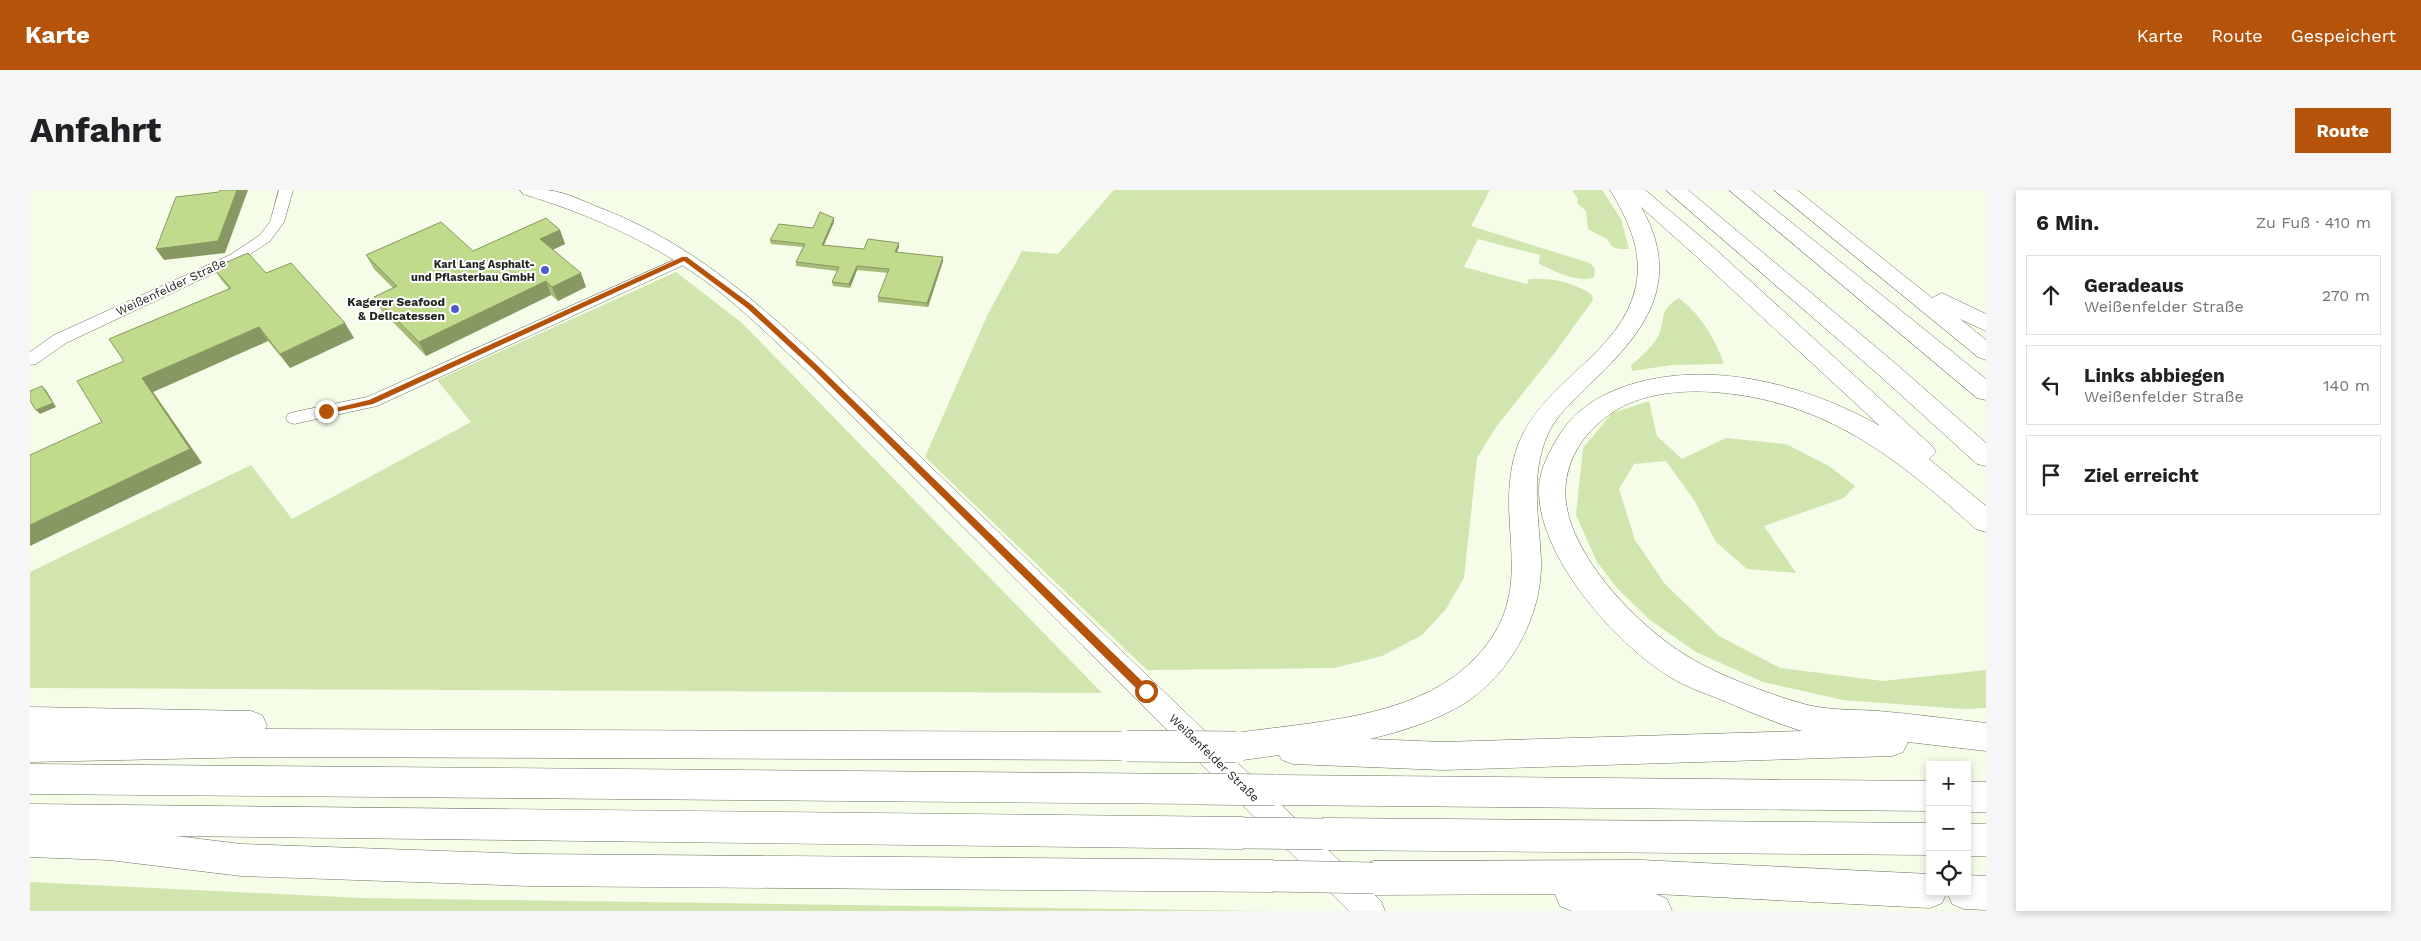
<!DOCTYPE html>
<html lang="de">
<meta charset="utf-8">
<style>
:root{--surface:#fff;--page:#f6f6f6;--text:#202124;--muted:#757577;--line:#e0e0e0;--accent:#b45309}
body{margin:0;font-family:"Work Sans",sans-serif;background:var(--page);color:var(--text)}
.controls{position:absolute;right:15px;bottom:15px;display:grid;overflow:hidden;border-radius:0px;box-shadow:0 2px 8px #0003}
.controls button{width:45px;height:45px;display:grid;place-items:center;padding:0;border:0;border-bottom:1px solid var(--line);background:var(--surface);color:var(--text);font:25px sans-serif}
.stop{position:absolute;width:15px;height:15px;margin:-11px;border:4px solid #b45309;border-radius:50%;background:#fff}
.stop.end{background:#b45309;border-color:#fff;box-shadow:0 1px 5px #0008}
.list{margin:0;padding:0;list-style:none}
h2{display:flex;justify-content:space-between;align-items:center;height:65px;margin:0;padding:0 20px;font-size:21px}
h2 small{font-size:16px;font-weight:400;color:var(--muted)}
.list li{display:grid;grid-template-columns:32px 1fr auto;gap:15px;align-items:center;box-sizing:border-box;height:80px;margin:0 10px 10px;padding:0 10px;border:1px solid var(--line);border-radius:0px}
.list b{display:block;font-size:19px;white-space:nowrap}
.list p{margin:0;font-size:16px;white-space:nowrap;color:var(--muted)}
.list em{font-size:16px;font-style:normal;color:var(--muted)}
.icon{flex:none;width:28px;height:28px;fill:none;stroke:currentColor;stroke-width:2;stroke-linecap:round;stroke-linejoin:round}
.map{position:relative;flex:none;width:1956px;height:721px;overflow:hidden;border-radius:0px}
header{display:flex;align-items:center;gap:30px;box-sizing:border-box;height:70px;padding:0 25px;background:var(--accent);color:#fff}
header strong{font-size:24px}
nav{display:flex;gap:28px;margin-inline-start:auto;font-size:18px}
.intro{display:flex;align-items:center;justify-content:space-between;box-sizing:border-box;height:120px;padding:0 30px}
h1{margin:0;font-size:35px}
.button{padding:12px 22px;border-radius:0px;background:var(--accent);color:#fff;font-size:18px;font-weight:700}
main{display:flex;gap:30px;padding:0 30px}
aside{flex:1;background:var(--surface);border-radius:0px;box-shadow:0 2px 8px #0003}
.map>svg:first-child{display:block}
</style>
<header>
<strong>Karte</strong>
<nav><a>Karte</a><a>Route</a><a>Gespeichert</a></nav>
</header>
<div class="intro"><h1>Anfahrt</h1><a class="button">Route</a></div>
<main>
<div class="map">
<svg width="1956" height="721" viewBox="0 0 1956 721">
<rect width="100%" height="100%" fill="#f5fde9"/>
<g fill="#d1e5ae">
<path d="M1084 0H1460L1441 36 1560 73 1565 79 1564 87C1547 94 1525 81 1509 74L1510 65 1448 49 1434 77 1497 94 1499 89C1521 88 1544 92 1562 105L1563 110 1524 164 1466 237 1447 268 1434 388 1416 419 1392 445 1352 466 1304 478 1117 480 895 267 957 126 992 61 1028 64Z"/>
<path d="M1542 0H1572L1591 29 1599 59C1588 59 1582 60 1577 49L1558 39 1556 21 1547 13 1548 9Z"/>
<path d="M646 82 712 133 1072 503 0 498V382L221 275 262 329 441 232 407 190Z"/>
<path d="M1649 108C1671 125 1685 148 1694 174L1642 175 1602 181 1601 175C1611 167 1626 154 1630 142 1635 124 1631 119 1649 108Z"/>
<path d="M1619 211 1627 246 1652 269 1696 248 1756 254 1799 276 1825 296 1814 308 1734 336 1766 383 1717 379 1686 352 1664 310 1636 271 1604 274 1589 299 1605 350 1635 394 1689 446 1750 478 1853 491 1956 480V518L1934 519 1813 510 1733 492 1666 462 1620 430 1587 398 1567 372 1546 325 1553 258 1582 223Z"/>
<path d="M0 692 331 708 1239 721H0Z"/>
</g>
<g fill="none" stroke-linecap="round" stroke-linejoin="round">
<defs>
<g id="minor">
<path d="M249 0H263L254 32 240 51 210 71 36 153 6 174 0 175V162L24 145 200 65 230 45 240 32Z"/>
<path d="M655 65 660 66 662 69 660 72 347 216 264 234 258 232 256 228 258 224 264 222 337 207Z"/>
</g>
<path id="tertiary" d="M490 0C499 0 508 0 517 0 537 2 559 14 578 21 664 56 726 111 793 173L1351 711 1355 721H1319L779 183C751 157 724 130 695 106 635 58 566 26 493 4Z"/>
<g id="motorway">
<path d="M1580 0H1615L1683 57 1902 256 1906 262 1899 269 1956 316V342L1946 339C1866 267 1795 210 1683 202 1651 200 1616 203 1588 219 1561 235 1540 260 1536 292 1527 357 1611 440 1662 469 1689 485 1736 503 1767 512 1794 521 1820 519 1848 521 1884 524 1920 529 1956 533V561L1878 552 1873 562 1862 566 1413 580 1263 574 1252 570 1249 565 1206 571 1195 567 1190 557 1195 547 1206 543C1280 532 1379 529 1437 476 1517 403 1459 335 1488 255 1512 191 1592 164 1606 96 1613 61 1598 29 1580 0ZM1611 17 1667 67 1850 236C1777 195 1681 169 1599 195 1571 204 1546 219 1530 244 1520 260 1509 280 1509 299 1508 367 1585 453 1640 487 1655 496 1671 502 1687 508 1715 520 1743 532 1772 541L1413 552 1340 549C1372 541 1406 531 1435 513 1481 483 1513 425 1511 369 1509 327 1500 286 1517 246 1525 226 1545 209 1560 194 1615 142 1654 92 1611 17Z"/>
<path d="M1636 0H1658L1865 173 1956 253V276L1947 274 1849 185Z"/>
<path d="M1699 0H1721L1956 189V210L1947 208Z"/>
<path d="M1744 0H1767L1902 108 1912 103 1956 124V141L1930 129 1956 150V170L1948 167Z"/>
<path d="M0 517 221 521 232 525 237 535 235 539 1097 542 1108 546 1113 556 1108 566 1097 570 228 567 0 572Z"/>
<path d="M0 574 1171 584 1182 589 1187 599 1182 609 1171 614 0 604Z"/>
<path d="M1245 585 1900 591V621L1245 615 1234 610 1229 600 1234 590Z"/>
<rect x="1937" y="592" width="19" height="30"/>
<path d="M0 614 1213 627 1225 632 1230 643 1225 654 1213 659 146 646 211 654 500 664 1243 670 1255 674 1260 686 1255 698 1243 702 500 696 211 686 79 670 0 667Z"/>
<path d="M1293 628 1900 633V665L1293 660 1281 655 1276 644 1281 633Z"/>
<rect x="1937" y="634" width="19" height="32"/>
<path d="M1611 670 1900 684V702H1917L1912 713 1900 718 1626 704 1637 709 1642 721H1542L1530 716 1525 704 1343 705 1331 700 1326 688 1331 676 1343 671Z"/>
<path d="M1937 685 1956 686V720L1934 719 1922 714 1917 702H1937Z"/>
</g>
</defs>
<use href="#minor" stroke="#6c7260" stroke-width="1"/>
<use href="#tertiary" stroke="#6c7260" stroke-width="1"/>
<use href="#motorway" stroke="#6c7260" stroke-width="1"/>
<use href="#minor" fill="#fff" fill-rule="evenodd"/>
<use href="#tertiary" fill="#fff" fill-rule="evenodd"/>
<use href="#motorway" fill="#fff" fill-rule="evenodd"/>
<defs>
<g id="motorway-bridge">
<path d="M1097 556 1206 557"/>
<path d="M1171 599 1245 600"/>
<path d="M1213 643 1293 644"/>
<path d="M1243 686 1343 688"/>
</g>
</defs>
<use href="#motorway-bridge" stroke="#6c7260" stroke-width="32" stroke-linecap="butt"/>
<use href="#motorway-bridge" stroke="#fff" stroke-width="31"/>
</g>
<g fill="#a6bc78">
<path d="M804 32 794 55 834 59 869 53V57L867 63 913 67V71L898 117 848 112V107L858 83 827 80 820 98 803 96 802 92 807 81 766 76V72L773 57 741 54 740 50Z"/>
<path d="M530 40 535 54 523 59 556 97 528 111 521 105 396 166 351 120 344 107 363 98 344 79 336 65 443 61Z"/>
<path d="M183 78 236 83 324 148 260 178 238 151 123 202 172 273 72 232 94 171 199 99 193 92Z"/>
</g>
<g fill="#879962">
<path d="M207 0H218L195 63 134 70 126 59Z"/>
<path d="M804 28V32L792 59V55Z"/>
<path d="M530 40 535 54 516 63 510 49Z"/>
<path d="M869 53V57L865 66V62Z"/>
<path d="M913 67V71L898 117 897 113Z"/>
<path d="M827 76V80L820 98 819 94Z"/>
<path d="M551 83 556 97 528 111 522 97Z"/>
<path d="M516 91 521 105 396 166 389 152Z"/>
<path d="M315 133 324 148 260 178 250 164Z"/>
<path d="M229 137 238 151 123 202 172 273 0 356V335L112 188Z"/>
<path d="M12 196 16 200 26 217 10 224 6 220Z"/>
</g>
<g fill="#c1db8c" stroke="#879962">
<path d="M190 0H207L188 51 126 59 146 7 189 2Z"/>
<path d="M790 22 804 28 792 55 834 59 838 49 869 53 865 62 913 67 897 113 848 107 859 79 827 76 819 94 802 92 809 77 766 72 775 54 740 50 749 34 783 38Z"/>
<path d="M516 28 530 40 510 49 551 83 522 97 516 91 389 152 344 107 367 96 336 65 411 32 443 61Z"/>
<path d="M218 63 236 83 261 73 315 133 250 164 229 137 112 188 160 259 0 335V265L72 232 47 191 94 171 79 149 201 98 183 78Z"/>
<path d="M12 196 23 213 6 220 0 211V201Z"/>
</g>
<path fill="#b45309" d="M652 67H657L722 115 788 176 1119 498V504H1112L783 179 717 118 654 71 343 214 296 224 293 221 339 210Z"/>
<g fill="#4e5cd1" stroke="#fff" stroke-width="2">
<circle cx="515" cy="80" r="5"/>
<circle cx="425" cy="119" r="5"/>
</g>
<g text-anchor="middle" dominant-baseline="central" stroke-width="4" stroke-linejoin="round" paint-order="stroke">
<g font-size="11" font-weight="bold" fill="#23261f" stroke="#fff" text-anchor="end">
<text x="505" y="74">Karl Lang Asphalt-<tspan x="505" dy="13">und Pflasterbau GmbH</tspan></text>
</g>
<g font-size="12" fill="#23261f" stroke="#fff">
<text transform="translate(141 97) rotate(-25)">Weißenfelder Straße</text>
<text transform="translate(1184 568) rotate(44)">Weißenfelder Straße</text>
</g>
<g font-size="12" font-weight="bold" fill="#23261f" stroke="#fff" text-anchor="end">
<text x="415" y="112">Kagerer Seafood<tspan x="415" dy="14">&amp; Delicatessen</tspan></text>
</g>
</g>
</svg>
<div class="controls">
<button>+</button>
<button>−</button>
<button><svg class="icon" aria-label="locate" viewBox="0 0 24 24"><circle cx="12" cy="12" r="6"/><path d="M12 2v4M12 18v4M2 12h4M18 12h4"/></svg></button>
</div>
<div class="stop" style="left:1116px;top:501px"></div>
<div class="stop end" style="left:296px;top:221px"></div>
</div>
<aside>
<h2>6 Min.<small>Zu Fuß · 410 m</small></h2>
<ul class="list">
<li><svg class="icon" aria-label="ahead" viewBox="0 0 24 24"><path d="M12 20V5M6 11l6-6 6 6"/></svg><div><b>Geradeaus</b><p>Weißenfelder Straße</p></div><em>270 m</em></li>
<li><svg class="icon" aria-label="left" viewBox="0 0 24 24"><path d="M17 20v-9H6M10 6l-5 5 5 5"/></svg><div><b>Links abbiegen</b><p>Weißenfelder Straße</p></div><em>140 m</em></li>
<li><svg class="icon" aria-label="arrive" viewBox="0 0 24 24"><path d="M6 21V4h12l-3 4 3 4H6"/></svg><div><b>Ziel erreicht</b></div></li>
</ul>
</aside>
</main>
